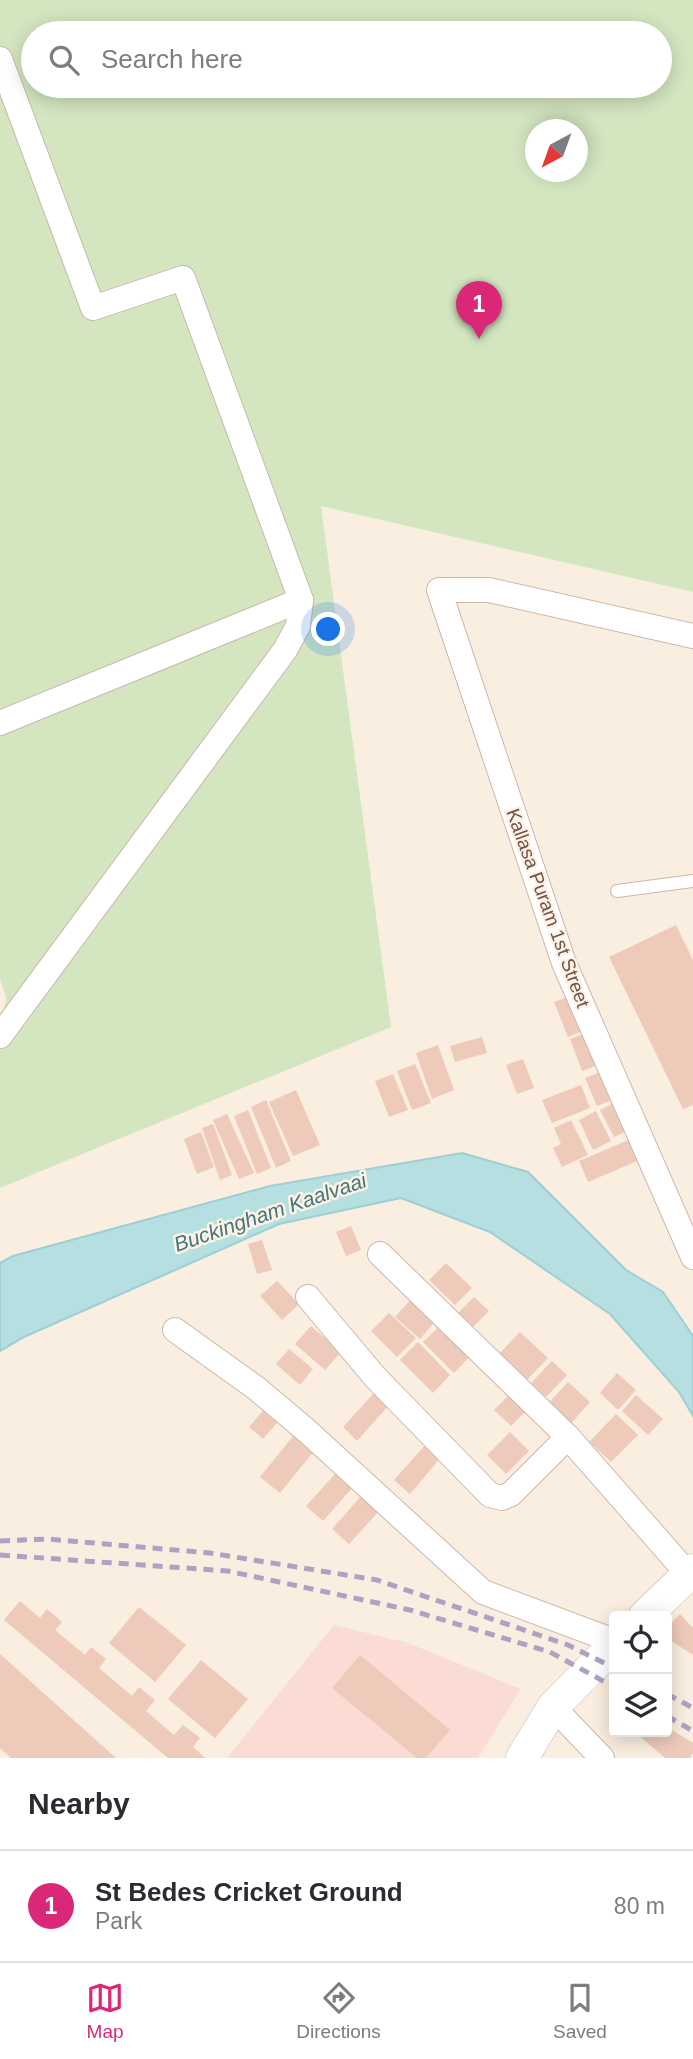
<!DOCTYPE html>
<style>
:root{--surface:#fff;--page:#f7f7f7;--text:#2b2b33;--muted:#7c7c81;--line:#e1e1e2;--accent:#db2777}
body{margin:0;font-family:Helvetica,sans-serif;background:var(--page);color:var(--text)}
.controls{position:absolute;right:21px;bottom:21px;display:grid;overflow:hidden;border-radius:7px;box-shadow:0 4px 18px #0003}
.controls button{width:63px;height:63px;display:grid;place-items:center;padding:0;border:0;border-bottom:2px solid var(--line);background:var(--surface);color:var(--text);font:35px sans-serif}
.compass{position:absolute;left:525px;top:119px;width:63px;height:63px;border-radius:50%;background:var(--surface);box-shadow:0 4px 18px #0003;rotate:221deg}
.you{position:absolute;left:329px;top:630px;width:24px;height:24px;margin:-18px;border:5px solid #fff;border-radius:50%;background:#1a73e8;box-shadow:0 0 0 10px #1a73e833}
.badge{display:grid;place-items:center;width:46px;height:46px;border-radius:50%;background:var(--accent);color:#fff;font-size:23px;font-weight:700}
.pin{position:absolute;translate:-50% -58px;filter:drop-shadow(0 2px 4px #0008)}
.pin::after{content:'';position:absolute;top:37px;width:24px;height:21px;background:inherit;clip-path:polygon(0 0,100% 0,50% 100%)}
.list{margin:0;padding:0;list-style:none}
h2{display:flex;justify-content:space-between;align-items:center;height:91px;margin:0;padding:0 28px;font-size:30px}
h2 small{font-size:23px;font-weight:400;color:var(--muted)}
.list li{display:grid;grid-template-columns:46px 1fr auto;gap:21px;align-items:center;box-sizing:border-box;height:112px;padding:0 28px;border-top:2px solid var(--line)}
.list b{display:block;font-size:26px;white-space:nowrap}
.list p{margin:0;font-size:23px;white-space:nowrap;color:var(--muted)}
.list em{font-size:23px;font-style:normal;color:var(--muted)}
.icon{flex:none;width:38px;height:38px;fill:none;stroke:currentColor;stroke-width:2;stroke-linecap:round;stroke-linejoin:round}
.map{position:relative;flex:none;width:693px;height:1758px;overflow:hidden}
.search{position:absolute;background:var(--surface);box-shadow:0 4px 18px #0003;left:21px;right:21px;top:21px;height:77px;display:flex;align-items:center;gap:18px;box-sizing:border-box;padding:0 24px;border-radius:38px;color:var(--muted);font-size:26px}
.sheet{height:203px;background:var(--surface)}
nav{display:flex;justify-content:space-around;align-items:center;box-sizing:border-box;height:98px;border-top:2px solid var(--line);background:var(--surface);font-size:19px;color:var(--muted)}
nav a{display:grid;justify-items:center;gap:4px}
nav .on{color:var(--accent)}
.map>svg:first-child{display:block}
</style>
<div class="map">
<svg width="693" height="1758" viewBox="0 0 693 1758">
<rect width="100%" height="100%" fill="#faeee0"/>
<path fill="#fadcd4" d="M334 1625 408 1643 521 1689 478 1758H227Z"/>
<path fill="#d3e6c0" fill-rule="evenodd" d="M0 0H693V592L321 506 391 1027 0 1188V1035L6 997 0 979ZM33 33H660V86H33ZM536 130H578V172H536Z"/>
<path fill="#b6dfe2" stroke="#9dcfd3" stroke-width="2" d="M462 1153 528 1172 626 1270 663 1292 693 1336V1416L679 1392 610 1314 490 1232 401 1198 279 1224 24 1337 0 1351V1263L13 1256 270 1186Z"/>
<g fill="#eecaba">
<path d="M676 925 693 960V1105L683 1109 609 957Z"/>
<path d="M571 996 585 1030 568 1037 554 1002Z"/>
<path d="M589 1032 601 1064 582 1071 570 1039Z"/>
<path d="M482 1037 487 1053 455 1062 450 1046Z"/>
<path d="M438 1045 454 1090 432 1099 416 1053Z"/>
<path d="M523 1059 534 1088 517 1094 506 1065Z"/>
<path d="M415 1064 431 1103 412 1110 397 1071Z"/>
<path d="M605 1070 617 1098 597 1106 585 1078Z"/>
<path d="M393 1074 408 1110 389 1117 375 1081Z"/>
<path d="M581 1085 590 1108 552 1123 542 1100Z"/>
<path d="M296 1090 320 1145 293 1156 269 1102Z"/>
<path d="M266 1100 291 1161 276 1168 251 1107Z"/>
<path d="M615 1102 629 1130 614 1137 600 1110Z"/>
<path d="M248 1110 271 1168 257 1174 234 1116Z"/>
<path d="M596 1111 611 1141 593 1150 579 1120Z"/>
<path d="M227 1114 254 1173 239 1179 213 1120Z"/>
<path d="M571 1120 588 1155 562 1167 553 1148 561 1144 554 1128Z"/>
<path d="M213 1124 232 1175 220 1180 202 1128Z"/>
<path d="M201 1132 214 1167 197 1174 184 1139Z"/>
<path d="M633 1138 642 1159 588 1182 579 1161Z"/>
<path d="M351 1226 361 1250 346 1256 336 1232Z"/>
<path d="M262 1240 272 1270 257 1274 248 1244Z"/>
<path d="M446 1263 472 1288 455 1305 429 1280Z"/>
<path d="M277 1281 299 1304 282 1320 260 1296Z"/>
<path d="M413 1297 437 1319 420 1339 395 1317Z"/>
<path d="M474 1297 489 1311 471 1329 456 1315Z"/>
<path d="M389 1313 416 1338 397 1357 371 1331Z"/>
<path d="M443 1323 473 1353 454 1373 423 1342Z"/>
<path d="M311 1326 341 1352 325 1370 295 1344Z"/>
<path d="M520 1332 548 1358 524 1383 496 1357Z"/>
<path d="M418 1342 450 1375 433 1393 400 1360Z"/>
<path d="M289 1349 313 1369 300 1385 276 1364Z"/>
<path d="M552 1361 567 1375 546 1397 531 1383Z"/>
<path d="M617 1373 636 1390 618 1410 600 1393Z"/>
<path d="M568 1382 590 1402 567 1428 544 1408Z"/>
<path d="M515 1389 532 1405 511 1426 494 1410Z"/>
<path d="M374 1393 388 1406 357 1441 343 1427Z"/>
<path d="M636 1395 663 1419 648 1435 622 1411Z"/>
<path d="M267 1406 281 1418 263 1439 249 1427Z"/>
<path d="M616 1414 638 1435 611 1462 589 1442Z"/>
<path d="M510 1432 529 1451 506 1474 487 1455Z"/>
<path d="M294 1435 314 1451 280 1493 260 1477Z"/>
<path d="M427 1443 442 1456 410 1494 394 1480Z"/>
<path d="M336 1473 353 1487 323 1521 306 1506Z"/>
<path d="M363 1494 380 1510 349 1544 332 1529Z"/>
<path d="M20 1601 40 1618 47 1609 62 1622 55 1630 85 1655 91 1647 106 1659 99 1668 132 1696 139 1687 155 1700 146 1711 174 1735 183 1725 200 1738 193 1747 205 1758H168L4 1620Z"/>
<path d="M139 1607 186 1645 155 1682 109 1643Z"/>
<path d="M680 1614 693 1628V1655L667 1638V1627Z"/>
<path d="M0 1654 116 1758H11L0 1748Z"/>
<path d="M360 1655 450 1730 426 1758H417L332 1688Z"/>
<path d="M201 1660 248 1699 215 1738 168 1699Z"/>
<path d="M667 1727 693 1743V1753L690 1758H665L635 1732H667Z"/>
</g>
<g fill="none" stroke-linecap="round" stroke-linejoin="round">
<defs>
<path id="service" d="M617 891 693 881"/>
<g id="minor">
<path d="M0 59 93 308 183 278 301 600 298 626 285 650 0 1036"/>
<path d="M693 636 489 590H439L564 963 693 1257"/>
<path d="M0 723 301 600"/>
<path d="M380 1254 568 1437 688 1574"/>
<path d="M308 1297 375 1377 490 1495 502 1498 511 1494 568 1437"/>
<path d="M175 1330 256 1388 307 1431 483 1592 614 1641"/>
<path d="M553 1707 602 1758"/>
</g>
<g id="tertiary">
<path d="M645 1616 693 1570"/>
<path d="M522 1758 553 1707 614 1645"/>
</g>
</defs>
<use href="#service" stroke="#ccb7ab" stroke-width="14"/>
<use href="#minor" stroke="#ccb7ab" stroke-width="26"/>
<use href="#tertiary" stroke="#ccb7ab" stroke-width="33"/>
<use href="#service" stroke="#fff" stroke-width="12"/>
<use href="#minor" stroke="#fff" stroke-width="24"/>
<use href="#tertiary" stroke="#fff" stroke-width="32"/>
<g stroke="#b0a1c2" stroke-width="5" stroke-dasharray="10 7" stroke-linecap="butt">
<path d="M0 1541 47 1539 210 1553 377 1580 568 1645 614 1668"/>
<path d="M0 1555 228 1571 410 1610 550 1652 614 1687"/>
<path d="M667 1694 693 1708"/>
<path d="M667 1716 693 1731"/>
</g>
</g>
<g text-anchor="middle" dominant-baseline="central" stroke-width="5" stroke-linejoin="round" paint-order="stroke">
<g font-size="19" fill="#6f5349" stroke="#fef2e6">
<text transform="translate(548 908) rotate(70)">Kallasa Puram 1st Street</text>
</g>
<g font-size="21" font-style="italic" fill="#42777b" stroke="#fef2e6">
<text transform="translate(270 1212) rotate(-19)">Buckingham Kaalvaai</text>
</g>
</g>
</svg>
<div class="controls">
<button><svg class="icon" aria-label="locate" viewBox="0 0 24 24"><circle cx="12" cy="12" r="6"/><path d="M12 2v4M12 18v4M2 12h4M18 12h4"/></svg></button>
<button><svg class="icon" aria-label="layers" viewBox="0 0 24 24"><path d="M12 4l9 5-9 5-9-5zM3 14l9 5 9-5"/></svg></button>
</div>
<svg class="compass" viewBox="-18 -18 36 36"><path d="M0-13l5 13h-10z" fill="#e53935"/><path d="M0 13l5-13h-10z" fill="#7c7c81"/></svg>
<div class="you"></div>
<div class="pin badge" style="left:479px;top:339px">1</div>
<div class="search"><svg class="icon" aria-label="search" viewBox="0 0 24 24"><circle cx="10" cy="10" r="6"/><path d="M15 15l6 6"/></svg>Search here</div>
</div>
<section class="sheet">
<h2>Nearby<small></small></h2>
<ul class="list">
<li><span class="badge">1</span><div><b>St Bedes Cricket Ground</b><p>Park</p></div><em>80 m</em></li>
</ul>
</section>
<nav>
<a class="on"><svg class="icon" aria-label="map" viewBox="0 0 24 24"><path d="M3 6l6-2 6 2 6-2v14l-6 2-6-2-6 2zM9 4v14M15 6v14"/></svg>Map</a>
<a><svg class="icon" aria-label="directions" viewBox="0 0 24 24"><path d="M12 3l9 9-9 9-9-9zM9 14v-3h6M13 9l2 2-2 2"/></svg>Directions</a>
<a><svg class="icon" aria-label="saved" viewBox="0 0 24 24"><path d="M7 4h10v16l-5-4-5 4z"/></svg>Saved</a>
</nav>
